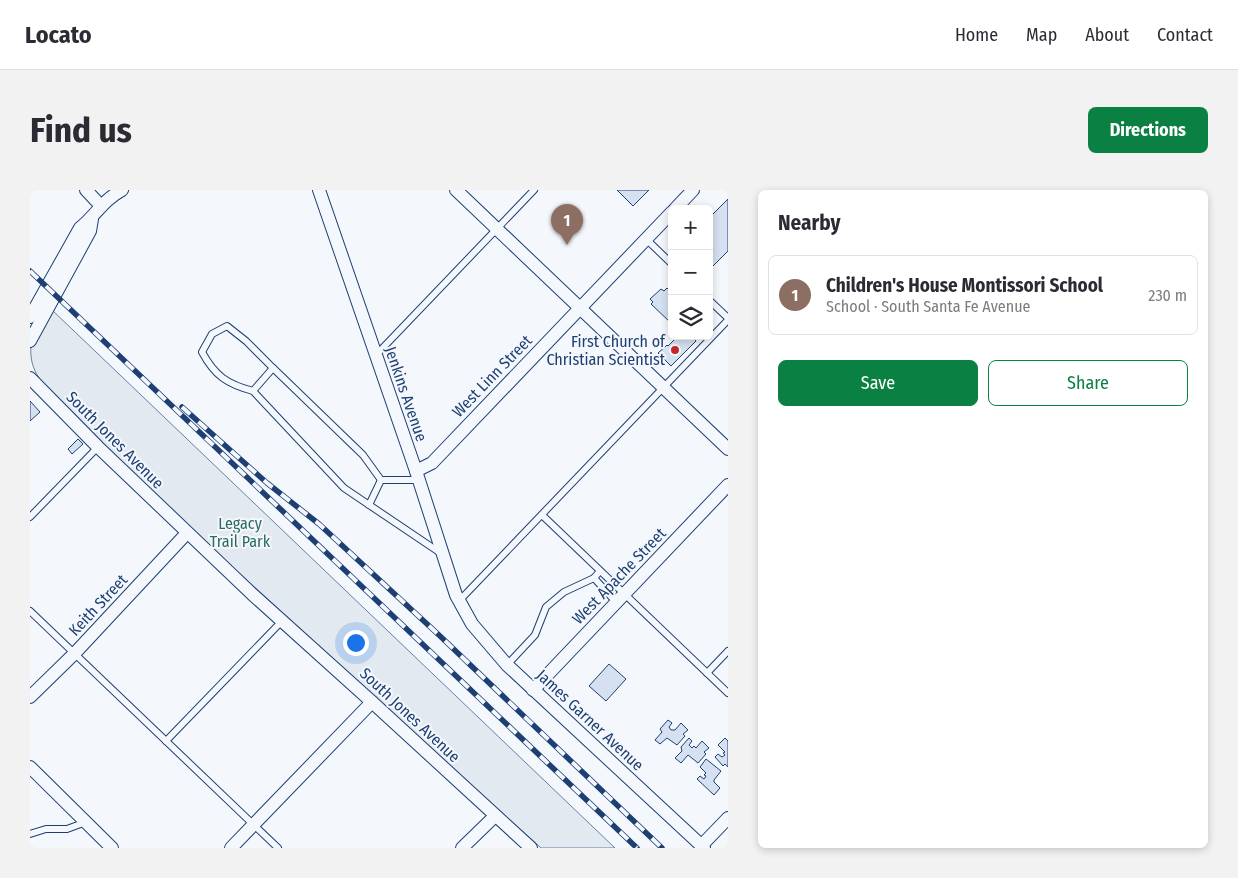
<!DOCTYPE html>
<meta charset="utf-8">
<style>
:root{--surface:#fff;--page:#f2f2f3;--text:#2b2b33;--muted:#7c7c81;--line:#e1e1e2;--accent:#0b8043}
body{margin:0;font-family:"Fira Sans Condensed",sans-serif;background:var(--page);color:var(--text)}
.controls{position:absolute;right:15px;top:15px;display:grid;overflow:hidden;border-radius:8px;box-shadow:0 2px 8px #0003}
.controls button{width:45px;height:45px;display:grid;place-items:center;padding:0;border:0;border-bottom:1px solid var(--line);background:var(--surface);color:var(--text);font:25px sans-serif}
.you{position:absolute;left:325px;top:452px;width:18px;height:18px;margin:-12px;border:4px solid #fff;border-radius:50%;background:#1a73e8;box-shadow:0 0 0 8px #1a73e833}
.badge{display:grid;place-items:center;width:32px;height:32px;border-radius:50%;background:var(--accent);color:#fff;font-size:16px;font-weight:700}
.pin{position:absolute;translate:-50% -41px;filter:drop-shadow(0 1px 2px #0008)}
.pin::after{content:'';position:absolute;top:26px;width:18px;height:15px;background:inherit;clip-path:polygon(0 0,100% 0,50% 100%)}
.list{margin:0;padding:0;list-style:none}
h2{display:flex;justify-content:space-between;align-items:center;height:65px;margin:0;padding:0 20px;font-size:21px}
h2 small{font-size:16px;font-weight:400;color:var(--muted)}
.list li{display:grid;grid-template-columns:32px 1fr auto;gap:15px;align-items:center;box-sizing:border-box;height:80px;margin:0 10px 10px;padding:0 10px;border:1px solid var(--line);border-radius:8px}
.list b{display:block;font-size:19px;white-space:nowrap}
.list p{margin:0;font-size:16px;white-space:nowrap;color:var(--muted)}
.list em{font-size:16px;font-style:normal;color:var(--muted)}
.actions{display:flex;gap:10px;padding:15px 20px}
.actions a{flex:1;padding:11px 0;border:1px solid var(--accent);border-radius:8px;text-align:center;font-size:18px;color:var(--accent)}
.actions .main{background:var(--accent);color:#fff}
.icon{flex:none;width:28px;height:28px;fill:none;stroke:currentColor;stroke-width:2;stroke-linecap:round;stroke-linejoin:round}
.map{position:relative;flex:none;width:698px;height:658px;overflow:hidden;border-radius:8px}
header{display:flex;align-items:center;gap:30px;box-sizing:border-box;height:70px;padding:0 25px;background:var(--surface);border-bottom:1px solid var(--line)}
header strong{font-size:24px}
nav{display:flex;gap:28px;margin-inline-start:auto;font-size:18px}
.intro{display:flex;align-items:center;justify-content:space-between;box-sizing:border-box;height:120px;padding:0 30px}
h1{margin:0;font-size:35px}
.button{padding:12px 22px;border-radius:8px;background:var(--accent);color:#fff;font-size:18px;font-weight:700}
main{display:flex;gap:30px;padding:0 30px}
aside{flex:1;background:var(--surface);border-radius:8px;box-shadow:0 2px 8px #0003}
.map>svg:first-child{display:block}
</style>
<header>
<strong>Locato</strong>
<nav><a>Home</a><a>Map</a><a>About</a><a>Contact</a></nav>
</header>
<div class="intro"><h1>Find us</h1><a class="button">Directions</a></div>
<main>
<div class="map">
<svg width="698" height="658" viewBox="0 0 698 658">
<rect width="100%" height="100%" fill="#f4f7fb"/>
<path fill="#e3e9f0" stroke="#687fa3" d="M21 119 585 658H511L185 361 82 262 9 188C2 177 0 168 1 154Z"/>
<g fill="#d5e0f0" stroke="#1d3f73">
<path d="M587 0H619L603 16Z"/>
<path d="M698 9V61L679 80V28Z"/>
<path d="M637 98 642 103V134L621 114 623 112 620 109 631 99 634 101Z"/>
<path d="M648 146H662L666 151 641 176 628 163 637 155 638 156Z"/>
<path d="M0 211 10 222 0 231Z"/>
<path d="M48 249 53 254 42 264 38 259Z"/>
<path d="M579 474 596 489 576 511 559 496Z"/>
<path d="M638 530 642 533 639 537 641 540H645L651 533 658 540 653 544 655 546 647 555 637 548 630 554 625 550 632 542 630 539Z"/>
<path d="M659 548 662 551 659 555 662 558 664 556 666 558 672 551 679 558 674 562 676 564 668 573 658 565 651 573 645 568 652 561 651 557Z"/>
<path d="M695 548 698 551V577L695 574 693 576 685 567 688 564 692 567 695 565 693 563 695 562 688 555Z"/>
<path d="M676 569 691 581 684 590V592L690 598 684 605 667 589 670 586 674 589 676 586 674 585 676 583 670 577Z"/>
</g>
<g fill="none" stroke-linecap="round" stroke-linejoin="round">
<defs>
<g id="service">
<path d="M616 49 642 74"/>
<path d="M679 110 698 128"/>
<path d="M346 165 504 0"/>
<path d="M223 201C197 194 185 186 172 162L182 144 197 136 216 151 243 178"/>
<path d="M388 290H351L333 265 243 178 223 201 314 298 412 364"/>
<path d="M339 315 351 290"/>
<path d="M512 325 698 503"/>
<path d="M0 327 68 257"/>
<path d="M564 388 586 412"/>
<path d="M429 411 698 130"/>
<path d="M0 421 248 658"/>
<path d="M477 475 505 445 516 417 534 402 564 388 570 381"/>
<path d="M677 483 698 461"/>
<path d="M136 551 252 431"/>
<path d="M0 644 16 639H37L56 632"/>
</g>
<g id="minor">
<path d="M56 0 71 16"/>
<path d="M289 0 386 281 426 405 442 434 477 475 674 658"/>
<path d="M426 0 698 259"/>
<path d="M645 19 663 0"/>
<path d="M0 127 50 38C66 25 73 10 92 0"/>
<path d="M0 151 60 41 62 29"/>
<path d="M0 188 68 257 222 404 342 512 501 658"/>
<path d="M386 281 402 273 642 22"/>
<path d="M503 500 698 295"/>
<path d="M0 507 45 463 157 343"/>
<path d="M0 577 82 658"/>
<path d="M671 656 698 628"/>
<path d="M201 658 342 512"/>
<path d="M432 658 465 626"/>
</g>
</defs>
<use href="#service" stroke="#1d3f73" stroke-width="8"/>
<use href="#minor" stroke="#1d3f73" stroke-width="14"/>
<use href="#service" stroke="#f4f7fb" stroke-width="6"/>
<use href="#minor" stroke="#f4f7fb" stroke-width="12"/>
<defs>
<g id="rail">
<path d="M0 81 607 658"/>
<path d="M152 217 237 293 289 334 410 446 632 658"/>
</g>
</defs>
<use href="#rail" stroke="#1d3f73" stroke-width="5.5"/>
<use href="#rail" stroke="#f4f7fb" stroke-width="4" stroke-dasharray="11" stroke-linecap="butt"/>
</g>
<circle fill="#c62828" stroke="#f4f7fb" stroke-width="2" cx="645" cy="160" r="5"/>
<g text-anchor="middle" dominant-baseline="central" stroke-width="4" stroke-linejoin="round" paint-order="stroke">
<g font-size="16" fill="#1d3f73" stroke="#f4f7fb" text-anchor="end">
<text x="635" y="151">First Church of<tspan x="635" dy="18">Christian Scientist</tspan></text>
</g>
<g font-size="16" fill="#1d3f73" stroke="#f4f7fb">
<text transform="translate(462 186) rotate(-46)">West Linn Street</text>
<text transform="translate(376 204) rotate(71)">Jenkins Avenue</text>
<text transform="translate(85 250) rotate(45)">South Jones Avenue</text>
<text transform="translate(589 386) rotate(-46)">West Apache Street</text>
<text transform="translate(68 415) rotate(-47)">Keith Street</text>
<text transform="translate(380 525) rotate(43)">South Jones Avenue</text>
<text transform="translate(560 530) rotate(43)">James Garner Avenue</text>
</g>
<g font-size="16" fill="#2c6c60" stroke="#f4f7fb">
<text x="210" y="333">Legacy<tspan x="210" dy="18">Trail Park</tspan></text>
</g>
</g>
</svg>
<div class="controls">
<button>+</button>
<button>−</button>
<button><svg class="icon" aria-label="layers" viewBox="0 0 24 24"><path d="M12 4l9 5-9 5-9-5zM3 14l9 5 9-5"/></svg></button>
</div>
<div class="you"></div>
<div class="pin badge" style="left:537px;top:55px;background:#8d6e63">1</div>
</div>
<aside>
<h2>Nearby<small></small></h2>
<ul class="list">
<li><span class="badge" style="background:#8d6e63">1</span><div><b>Children's House Montissori School</b><p>School · South Santa Fe Avenue</p></div><em>230 m</em></li>
</ul>
<div class="actions"><a class="main">Save</a><a>Share</a></div>
</aside>
</main>
